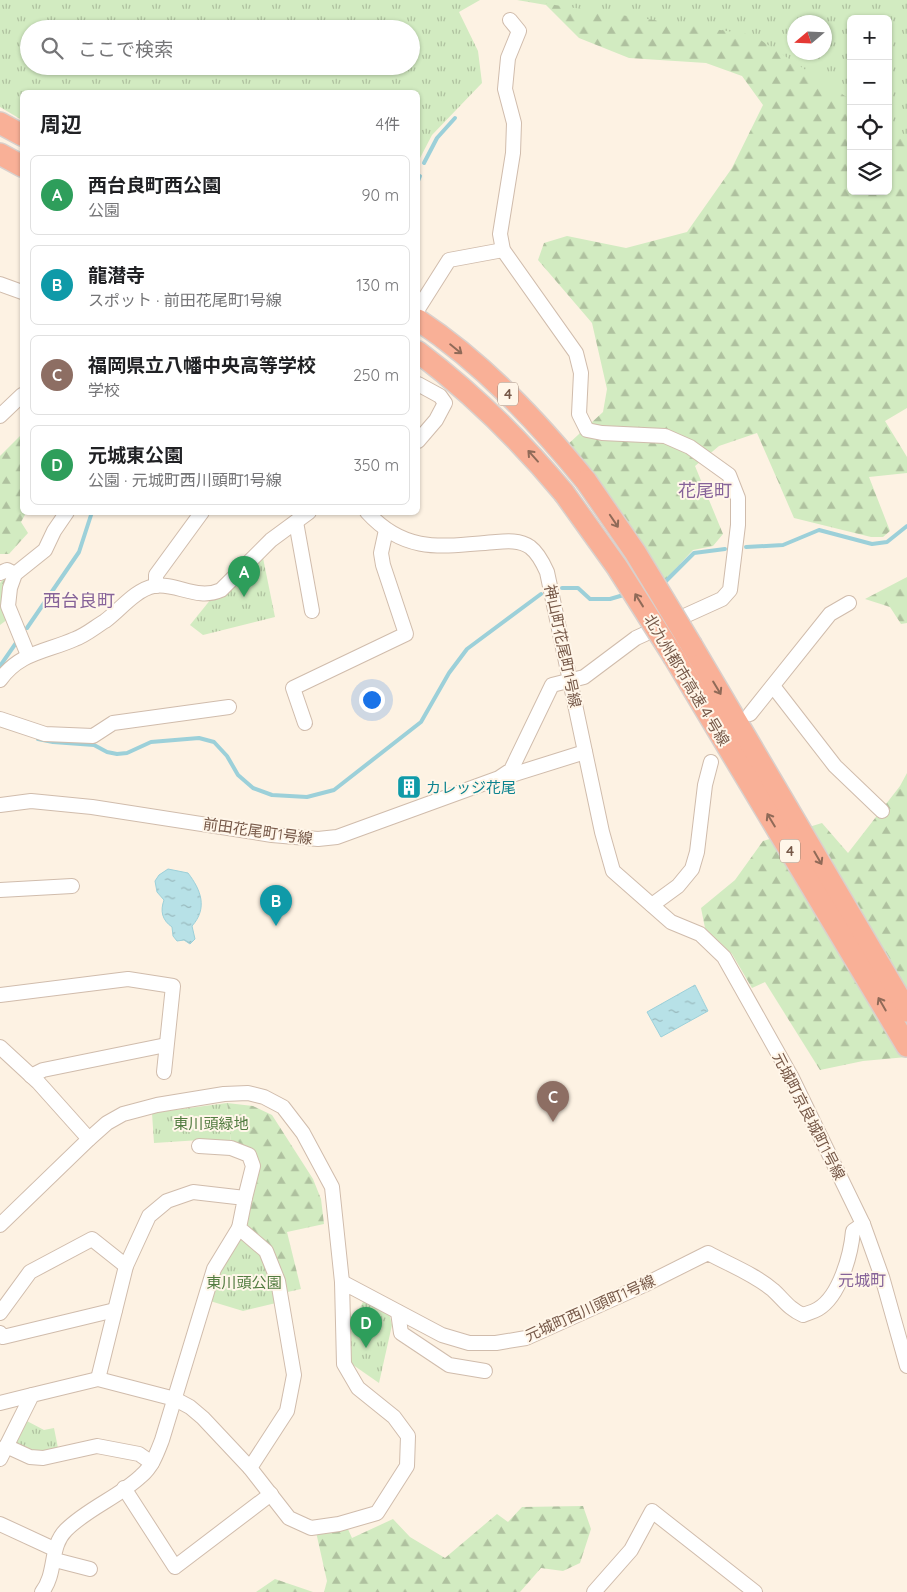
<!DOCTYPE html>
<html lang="ja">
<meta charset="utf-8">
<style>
:root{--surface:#fff;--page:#f6f6f6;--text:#202124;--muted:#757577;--line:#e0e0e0;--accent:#ea580c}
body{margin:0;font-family:Quicksand,"Noto Sans JP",sans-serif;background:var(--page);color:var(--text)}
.controls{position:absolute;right:15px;top:15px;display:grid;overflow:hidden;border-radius:8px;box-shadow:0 1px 4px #0004}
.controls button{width:45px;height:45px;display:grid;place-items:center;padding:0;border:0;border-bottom:1px solid var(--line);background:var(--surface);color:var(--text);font:25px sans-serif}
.compass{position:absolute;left:787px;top:15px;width:45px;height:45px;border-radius:50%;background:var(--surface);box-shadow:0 1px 4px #0004;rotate:251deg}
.you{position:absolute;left:371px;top:699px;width:18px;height:18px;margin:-12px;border:4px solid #fff;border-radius:50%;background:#1a73e8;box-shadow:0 0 0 8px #1a73e833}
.badge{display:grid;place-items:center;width:32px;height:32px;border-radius:50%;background:var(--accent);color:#fff;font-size:16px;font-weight:700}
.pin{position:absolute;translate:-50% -41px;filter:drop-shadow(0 1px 2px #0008)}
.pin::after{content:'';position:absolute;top:26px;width:18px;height:15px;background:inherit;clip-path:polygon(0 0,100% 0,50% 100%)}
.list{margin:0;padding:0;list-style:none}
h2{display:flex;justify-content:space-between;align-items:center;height:65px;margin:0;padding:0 20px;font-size:21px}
h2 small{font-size:16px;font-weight:400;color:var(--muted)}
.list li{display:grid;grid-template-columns:32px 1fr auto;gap:15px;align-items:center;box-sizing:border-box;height:80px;margin:0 10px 10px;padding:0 10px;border:1px solid var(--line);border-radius:8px}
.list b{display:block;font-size:19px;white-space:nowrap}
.list p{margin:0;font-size:16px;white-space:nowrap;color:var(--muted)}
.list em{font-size:16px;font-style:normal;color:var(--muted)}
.icon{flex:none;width:28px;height:28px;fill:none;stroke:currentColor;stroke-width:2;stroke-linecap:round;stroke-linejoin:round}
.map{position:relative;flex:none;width:907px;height:1592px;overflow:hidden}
.search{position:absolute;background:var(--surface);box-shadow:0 1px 4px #0004;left:20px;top:20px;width:400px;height:55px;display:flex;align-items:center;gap:12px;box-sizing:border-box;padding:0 18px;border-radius:28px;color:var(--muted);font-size:19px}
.panel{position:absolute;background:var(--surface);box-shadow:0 1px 4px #0004;left:20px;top:90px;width:400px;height:425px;border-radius:8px}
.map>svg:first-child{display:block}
</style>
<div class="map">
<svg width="907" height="1592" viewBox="0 0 907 1592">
<defs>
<pattern id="forest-firs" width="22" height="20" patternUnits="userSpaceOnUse" patternTransform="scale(1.25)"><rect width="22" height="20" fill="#d2ebc1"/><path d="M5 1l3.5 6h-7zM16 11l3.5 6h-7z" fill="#afc19f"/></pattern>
<pattern id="park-tufts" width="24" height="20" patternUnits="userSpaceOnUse" patternTransform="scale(1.25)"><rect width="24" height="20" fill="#d2ebc1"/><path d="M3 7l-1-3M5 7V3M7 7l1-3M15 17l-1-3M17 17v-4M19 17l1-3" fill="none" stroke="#afc19f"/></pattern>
<pattern id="water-ripples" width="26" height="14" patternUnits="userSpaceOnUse" patternTransform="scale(1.25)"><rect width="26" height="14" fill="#b7e1e7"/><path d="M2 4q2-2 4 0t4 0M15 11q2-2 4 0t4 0" fill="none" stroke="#99b9bd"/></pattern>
</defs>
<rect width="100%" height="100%" fill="#fdf2e3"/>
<g fill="url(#forest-firs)" fill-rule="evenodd">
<path d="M517 0H907V408L885 421 907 457V473L869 477 890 531 883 537H871L794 518 757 433 719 446 695 466 723 534 713 546 693 550 665 580 660 581 566 446 603 412 607 389 592 323 538 260 544 243 567 236 626 248 687 232 732 168 763 105 742 76 706 63 629 58 579 38 546 5ZM851 19H888V191H851ZM794 22H824V52H794Z"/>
<path d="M22 434V512L26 513 21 522 28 533 9 554H0V456Z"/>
<path d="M6 576 8 619 0 625V583Z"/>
<path d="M907 577V623L901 624 890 607 865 599Z"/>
<path d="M907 773V1057L863 1061 820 1070 765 982 752 988 732 954 705 928 701 908 735 880 763 841 822 823 848 853 900 786Z"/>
<path d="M227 1103 253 1106 272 1115 313 1179 321 1199 324 1224 287 1232 301 1289 283 1293 244 1227 256 1166 231 1144Z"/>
<path d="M583 1506 591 1529 580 1563 563 1571 541 1568 520 1592H324L327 1581 316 1532 347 1527 352 1538 393 1519 410 1537 445 1558 497 1514 508 1522 522 1507Z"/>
<path d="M275 1579 313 1592H256Z"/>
</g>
<g fill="url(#park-tufts)" fill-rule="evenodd">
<path d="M0 0H480L459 12 478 51 482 83 432 135 418 162V92H22V120L0 107ZM29 29H411V66H29Z"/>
<path d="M522 0H907V137L888 124V19H851V100L753 35ZM794 22H824V52H794Z"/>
<path d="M263 558 275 617 203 635 190 625 211 599Z"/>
<path d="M227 1103 231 1144 200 1140 154 1143 152 1113Z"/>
<path d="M240 1236 261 1253 268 1267 276 1303 243 1311 210 1301 218 1270Z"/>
<path d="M364 1300 388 1309 392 1325 379 1383 346 1360V1335Z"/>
<path d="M25 1420 44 1430 54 1428 58 1448 33 1454 14 1442Z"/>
</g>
<g fill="url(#water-ripples)" stroke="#9cd0d9">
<path d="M168 869 188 873C201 890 208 908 192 926L195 939 190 944 184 940 177 941 173 936 172 927C162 920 160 911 164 900L157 892 155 881 159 875Z"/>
<path d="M695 985 708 1011 661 1037 647 1012Z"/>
</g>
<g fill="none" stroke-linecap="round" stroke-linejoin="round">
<g stroke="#9cd0d9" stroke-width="4">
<path d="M424 163 437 138 455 118"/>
<path d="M418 181 420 176"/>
<path d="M746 547 783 545 819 530 872 544 887 542 907 526"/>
<path d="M663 584 694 553 725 549"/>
<path d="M562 588H578L590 599H610L627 594"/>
<path d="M27 628 79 552 92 512"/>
<path d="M0 666 16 643"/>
<path d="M38 739 53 742 94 745 107 752 117 754 127 753 151 742 199 738 214 742 227 756 238 775 253 788 272 795 307 797 334 790 421 722 449 673 467 649 541 594"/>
</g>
<defs>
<g id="minor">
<path d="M0 284 22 292"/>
<path d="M418 309 449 260 503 250"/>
<path d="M418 384 440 396 445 403 436 420 418 441"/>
<path d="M0 416 22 395"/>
<path d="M367 512C406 555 444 546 496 542 507 541 520 540 530 547 538 553 543 563 547 572L602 832 613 871 671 922 700 934 724 957 792 1078 863 1224 882 1277 907 1366"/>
<path d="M296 522 312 611"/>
<path d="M0 573 7 570 15 574"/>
<path d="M156 586V575L202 512"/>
<path d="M28 655 8 606 10 588 15 574 45 550 54 531 67 512"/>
<path d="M0 680C20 652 46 652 75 639 86 635 95 627 105 621 120 610 135 590 154 586 176 582 197 601 221 590L271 540 309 512"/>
<path d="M773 686 835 766 882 811"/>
<path d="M750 714 830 614 849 603"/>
<path d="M0 719 45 734 93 736 113 723 229 707"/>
<path d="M305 723 293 688 406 634 383 565 381 553 386 530"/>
<path d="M505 777 585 752"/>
<path d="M0 805 31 801 92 807 272 835 318 839 337 837 499 778 511 770 552 685 584 677 636 638 722 599 730 590 738 525V498L729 475 690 447 665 436 602 433 587 430 579 414 581 373 576 353 503 250 500 234 513 153 514 123 505 89 508 58 519 31 510 20"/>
<path d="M0 890 72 886"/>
<path d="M652 905 678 886 692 869 697 852 705 785 711 762"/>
<path d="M0 995 128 979 173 986 164 1072"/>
<path d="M0 1047 38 1082 89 1139"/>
<path d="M31 1076 43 1070 166 1045"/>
<path d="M199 1146 231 1148 249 1155 253 1166 245 1198"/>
<path d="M0 1225 89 1139 107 1123 123 1114 157 1105 224 1094 248 1093 264 1097 283 1107 303 1133 332 1187 342 1282"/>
<path d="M398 1312 401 1333 449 1365 485 1371"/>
<path d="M0 1313 30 1272 92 1239 126 1266"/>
<path d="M0 1333 3 1337 115 1310"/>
<path d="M98 1379 126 1266 149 1216 167 1201 193 1192 245 1198 239 1228 266 1251 278 1281 294 1375 287 1411 250 1468"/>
<path d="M0 1403 32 1395"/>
<path d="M6 1446 30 1457 43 1458 97 1446 139 1454 152 1463"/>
<path d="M0 1459 32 1395 98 1379 175 1399 190 1407 203 1418 250 1468 289 1518 311 1528 339 1524 377 1513 407 1466 408 1436 394 1417 358 1388 344 1364 342 1282 442 1335 469 1343H496L526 1338 644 1285 708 1253C730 1265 754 1274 773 1290 784 1300 789 1309 803 1315 808 1313 813 1312 818 1309 840 1296 851 1254 853 1231L863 1224"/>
<path d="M124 1488 175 1567 271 1494"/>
<path d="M0 1524 54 1549"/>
<path d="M55 1560 90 1569"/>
<path d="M42 1592C57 1573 49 1547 66 1530 88 1508 119 1497 141 1476 152 1467 157 1453 162 1440L214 1269 239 1228"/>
<path d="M594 1592 631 1550 652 1511 755 1592"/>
</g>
<g id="highway">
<path d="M0 123 22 135"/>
<path d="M0 154 22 166"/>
<path d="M418 320C483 363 537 421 586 481"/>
<path d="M418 352C473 394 520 440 564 493"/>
<path d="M692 646 907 1011"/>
<path d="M674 657 907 1046"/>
</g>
</defs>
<use href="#minor" stroke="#d0bcac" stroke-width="16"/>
<use href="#highway" stroke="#d9d0cc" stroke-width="24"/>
<use href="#minor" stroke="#fff" stroke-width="14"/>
<use href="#highway" stroke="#f9b097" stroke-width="21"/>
<defs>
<g id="highway-bridge">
<path d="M586 481 635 552 692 646"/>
<path d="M564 493 617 567 674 657"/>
</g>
</defs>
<use href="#highway-bridge" stroke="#d9d0cc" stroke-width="24" stroke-linecap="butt"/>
<use href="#highway-bridge" stroke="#f9b097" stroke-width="21"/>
</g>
<defs><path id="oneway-shaft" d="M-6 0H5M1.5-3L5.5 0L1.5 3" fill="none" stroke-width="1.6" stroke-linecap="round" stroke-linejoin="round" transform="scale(1.25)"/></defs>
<g stroke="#906a58">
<use href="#oneway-shaft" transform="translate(456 349) rotate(39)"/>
<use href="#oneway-shaft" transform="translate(533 456) rotate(-132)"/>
<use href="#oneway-shaft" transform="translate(614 521) rotate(56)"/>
<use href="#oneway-shaft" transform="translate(639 600) rotate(-122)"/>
<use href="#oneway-shaft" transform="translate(717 688) rotate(59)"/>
<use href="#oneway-shaft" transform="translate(771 820) rotate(-121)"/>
<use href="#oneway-shaft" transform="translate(818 858) rotate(60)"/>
<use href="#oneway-shaft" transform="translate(882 1004) rotate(-120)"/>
</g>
<defs>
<symbol id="building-square" viewBox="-11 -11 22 22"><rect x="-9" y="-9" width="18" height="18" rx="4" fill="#0f9aa8" stroke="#fff6e9"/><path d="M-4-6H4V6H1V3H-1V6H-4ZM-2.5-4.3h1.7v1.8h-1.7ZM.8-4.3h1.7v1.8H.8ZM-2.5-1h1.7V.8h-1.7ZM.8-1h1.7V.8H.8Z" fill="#fff"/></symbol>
</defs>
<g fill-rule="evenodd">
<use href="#building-square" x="395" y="773" width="28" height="28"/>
</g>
<g text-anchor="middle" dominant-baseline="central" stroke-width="4" stroke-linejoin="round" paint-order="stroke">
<g fill="#fff6e9" stroke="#9f8778" stroke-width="1">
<rect x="498" y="382.5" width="20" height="23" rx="4"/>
<rect x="780" y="839.5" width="20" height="23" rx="4"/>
</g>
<g font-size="14" font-weight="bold" fill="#765848">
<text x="508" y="394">4</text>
<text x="790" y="851">4</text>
</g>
<g font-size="15" fill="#765848" stroke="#fff6e9">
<text transform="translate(563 646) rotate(78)">神山町花尾町1号線</text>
<text transform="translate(687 680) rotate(59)">北九州都市高速４号線</text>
<text transform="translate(258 831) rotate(8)">前田花尾町1号線</text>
<text transform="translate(809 1116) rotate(63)">元城町京良城町1号線</text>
<text transform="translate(590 1308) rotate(-24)">元城町西川頭町1号線</text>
</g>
<g font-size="15" fill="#0d838f" stroke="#fff6e9" text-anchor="start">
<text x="426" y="787">カレッジ花尾</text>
</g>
<g font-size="15" fill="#527c40" stroke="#fff6e9">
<text x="211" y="1123">東川頭緑地</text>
<text x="244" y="1282">東川頭公園</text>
</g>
<g font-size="16" fill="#866399" stroke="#fff6e9">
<text x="862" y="1280">元城町</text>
</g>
<g font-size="18" fill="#866399" stroke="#fff6e9">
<text x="705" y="490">花尾町</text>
<text x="79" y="600">西台良町</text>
</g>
</g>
</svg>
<div class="controls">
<button>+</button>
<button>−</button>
<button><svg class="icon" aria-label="locate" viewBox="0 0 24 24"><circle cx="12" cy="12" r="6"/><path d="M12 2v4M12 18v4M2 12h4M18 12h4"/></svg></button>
<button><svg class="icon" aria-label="layers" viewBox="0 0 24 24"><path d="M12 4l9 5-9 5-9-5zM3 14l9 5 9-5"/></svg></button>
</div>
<svg class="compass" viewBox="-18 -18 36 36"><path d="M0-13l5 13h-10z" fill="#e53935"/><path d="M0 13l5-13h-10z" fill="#757577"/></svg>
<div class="you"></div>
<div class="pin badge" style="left:244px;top:597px;background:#2e9e5b">A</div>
<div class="pin badge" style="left:276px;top:926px;background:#0f9aa8">B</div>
<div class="pin badge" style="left:553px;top:1122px;background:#8d6e63">C</div>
<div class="pin badge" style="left:366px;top:1348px;background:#2e9e5b">D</div>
<div class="search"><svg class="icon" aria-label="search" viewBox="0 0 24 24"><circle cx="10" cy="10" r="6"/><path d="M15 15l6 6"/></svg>ここで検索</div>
<section class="panel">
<h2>周辺<small>4件</small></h2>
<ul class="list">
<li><span class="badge" style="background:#2e9e5b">A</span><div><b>西台良町西公園</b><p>公園</p></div><em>90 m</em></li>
<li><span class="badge" style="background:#0f9aa8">B</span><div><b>龍潜寺</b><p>スポット · 前田花尾町1号線</p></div><em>130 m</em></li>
<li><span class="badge" style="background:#8d6e63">C</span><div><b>福岡県立八幡中央高等学校</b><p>学校</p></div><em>250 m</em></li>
<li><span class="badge" style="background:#2e9e5b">D</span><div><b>元城東公園</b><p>公園 · 元城町西川頭町1号線</p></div><em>350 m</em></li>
</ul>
</section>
</div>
